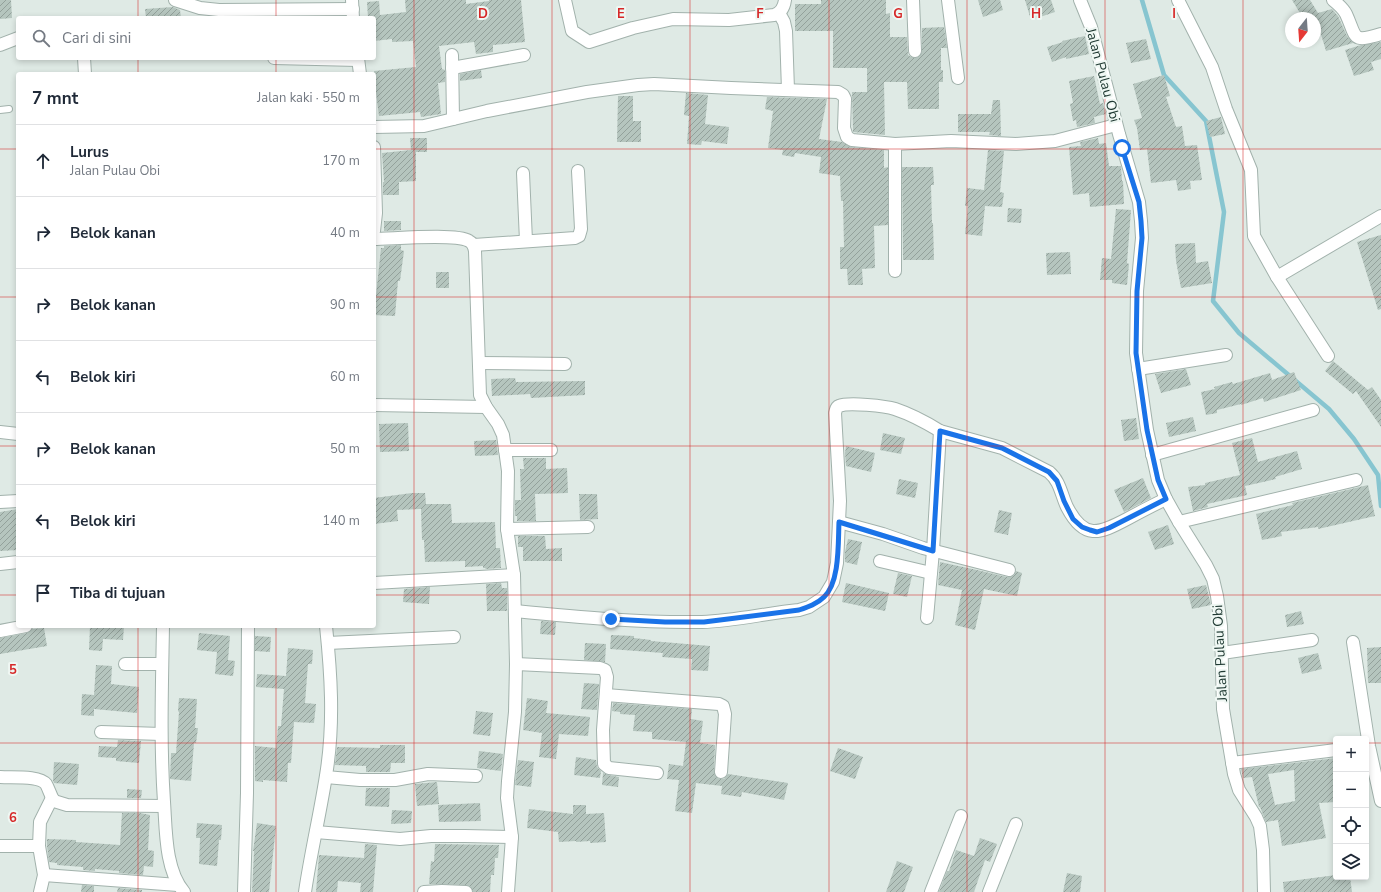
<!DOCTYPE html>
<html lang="id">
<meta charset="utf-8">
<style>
:root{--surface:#fff;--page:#f6f6f7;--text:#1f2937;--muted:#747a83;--line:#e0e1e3}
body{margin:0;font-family:"Nunito Sans",sans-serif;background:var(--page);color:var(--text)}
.controls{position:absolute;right:12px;bottom:12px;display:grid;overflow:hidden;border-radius:4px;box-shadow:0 2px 6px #0003}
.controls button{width:36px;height:36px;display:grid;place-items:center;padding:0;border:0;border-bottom:1px solid var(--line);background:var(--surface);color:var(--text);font:20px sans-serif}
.compass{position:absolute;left:1285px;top:12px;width:36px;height:36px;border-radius:50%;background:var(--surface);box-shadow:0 2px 6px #0003;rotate:197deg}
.stop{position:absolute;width:12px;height:12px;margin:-9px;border:3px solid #1a73e8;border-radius:50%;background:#fff}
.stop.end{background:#1a73e8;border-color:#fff;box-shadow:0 1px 4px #0008}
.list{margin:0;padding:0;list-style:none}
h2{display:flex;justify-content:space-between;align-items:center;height:52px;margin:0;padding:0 16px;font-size:17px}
h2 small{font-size:13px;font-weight:400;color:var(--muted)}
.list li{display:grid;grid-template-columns:26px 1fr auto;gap:12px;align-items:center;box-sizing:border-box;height:72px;padding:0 16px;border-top:1px solid var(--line)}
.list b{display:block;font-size:15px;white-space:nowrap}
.list p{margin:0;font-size:13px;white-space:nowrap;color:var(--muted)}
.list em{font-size:13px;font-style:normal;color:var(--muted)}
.icon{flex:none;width:22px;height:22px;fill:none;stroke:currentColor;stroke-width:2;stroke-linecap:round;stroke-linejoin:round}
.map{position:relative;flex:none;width:1381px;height:892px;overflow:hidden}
.search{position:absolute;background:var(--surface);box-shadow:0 2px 6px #0003;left:16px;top:16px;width:360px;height:44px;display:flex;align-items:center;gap:10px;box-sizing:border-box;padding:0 14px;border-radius:4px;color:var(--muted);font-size:15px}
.panel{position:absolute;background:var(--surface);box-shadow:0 2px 6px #0003;left:16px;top:72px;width:360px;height:556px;border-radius:4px}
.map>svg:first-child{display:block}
</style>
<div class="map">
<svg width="1381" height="892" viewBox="0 0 1381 892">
<defs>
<pattern id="building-hatch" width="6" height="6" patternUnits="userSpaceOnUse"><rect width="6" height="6" fill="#b5c5be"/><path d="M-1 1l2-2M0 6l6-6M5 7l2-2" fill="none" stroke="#93a19b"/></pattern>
</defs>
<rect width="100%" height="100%" fill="#dfeae5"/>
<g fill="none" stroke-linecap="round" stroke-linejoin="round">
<path stroke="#87c5d0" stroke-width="4.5" d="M1142 0 1164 75 1206 121 1224 212 1213 301 1239 333 1329 409 1354 439 1378 475 1381 506"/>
</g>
<g fill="url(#building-hatch)" fill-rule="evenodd">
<path d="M0 0H11L12 18 0 19Z"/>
<path d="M405 0H466V4L489 1V0H521L525 42 493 45V52L476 54 474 42 439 46 442 69 445 70V82L438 83 441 114 421 117 420 112 379 116 375 85H374V71L416 67 413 41 392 42V39L374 41V18H368L367 2 379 1 380 15 406 12Z"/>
<path d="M821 0H886V14L890 13V37H907L908 55 911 57 915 58 919 57 922 51V28L944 27 947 48H941V70H943V82H939V109H908L907 82H884L885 135 853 132 852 92H867V68H833V31H795V4H821Z"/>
<path d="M978 0H1000L1003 10 983 17Z"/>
<path d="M1025 0H1051L1055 12 1031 20Z"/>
<path d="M1292 0H1310L1318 13 1332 9 1338 16 1347 36 1353 43 1326 51 1316 18H1303Z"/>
<path d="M173 7 180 10 181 18H146L145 9Z"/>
<path d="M1085 36 1089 54 1066 59V57L1052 62 1047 47 1063 42 1062 41Z"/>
<path d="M1146 39 1151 59 1131 63 1126 43Z"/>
<path d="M1381 42V59L1371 62 1374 70 1354 76 1345 50 1361 45Z"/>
<path d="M481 70 482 78 460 81V74Z"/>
<path d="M1164 75 1170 96 1166 97 1176 127 1182 126 1185 146 1197 145 1202 180 1190 181 1191 189 1178 191 1176 180 1151 183 1147 149 1140 150 1137 128 1134 120 1142 118 1133 84Z"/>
<path d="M1094 76 1100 104 1103 103 1106 114 1094 117 1095 123 1077 127 1076 120 1073 121 1070 104 1073 103 1069 81Z"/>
<path d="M686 93 708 95 705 124 729 127 727 144 702 141 701 145 687 144 689 116 684 115Z"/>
<path d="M618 96H633V121H641V142H617Z"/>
<path d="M767 97 827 99 819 139 842 142 851 147 884 150V168L888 167V225L874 226 875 268 862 269 863 285H848L847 269H840V247H844L843 201H841L840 176 819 173 821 157 795 153 794 157 782 155 783 150 768 148 773 111 765 109Z"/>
<path d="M993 100H1000L1001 136 989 135 990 132H958V114H991Z"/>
<path d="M1221 117 1225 134 1210 137 1206 121Z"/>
<path d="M410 138H427V152H416V181L399 182V195H383V182H384L382 153 411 150Z"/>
<path d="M1098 138 1099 144 1106 143 1109 166H1121L1122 181H1123L1124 204 1090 207 1089 193 1073 195 1069 147 1081 146 1080 142Z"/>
<path d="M988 150 1004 151 1000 192 1004 193 1002 207 985 206 982 236 965 234 968 206H965L967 188 984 190Z"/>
<path d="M902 167H933L934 185H931L932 223H933L934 260H903Z"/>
<path d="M1008 208 1022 209 1021 223 1007 222Z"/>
<path d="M1116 209 1131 210 1127 263 1129 264 1127 285 1112 283V280H1100L1102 258 1111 259Z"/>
<path d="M384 221H401V230L384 231Z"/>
<path d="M1381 235V309L1378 310 1357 242Z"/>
<path d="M1195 243 1196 263 1208 261 1212 283 1181 288 1176 261 1175 244Z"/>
<path d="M401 245V250L404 251 400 281H398L395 316 374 315 381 248H384V246Z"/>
<path d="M1070 252 1071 274 1047 275 1046 253Z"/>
<rect x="436" y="272" width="13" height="16"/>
<path d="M1333 361 1368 390 1372 387 1381 400V427L1356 391 1353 394 1325 371Z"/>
<path d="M1186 369 1191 385 1161 393 1155 374Z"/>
<path d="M1294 372 1301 390 1264 402 1263 398 1241 405V404L1217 410V413L1206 415 1201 392 1215 389 1214 387 1232 382 1233 384 1270 373 1272 380Z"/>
<path d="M515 378 516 382 585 381V395L531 398 530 394 492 396 491 379Z"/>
<path d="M1193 417 1196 431 1169 437 1166 423Z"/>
<path d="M1136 418 1139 439 1124 441 1121 420Z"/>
<path d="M408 423 409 451 380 452 379 424Z"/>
<path d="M883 433 905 438 901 454 880 450Z"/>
<path d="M1252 438 1258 462 1297 451 1302 469 1275 477 1276 479 1245 486 1247 495 1207 504 1208 507 1193 511 1188 487 1205 485V483L1240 475 1232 443Z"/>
<path d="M496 440 498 455 475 456 474 441Z"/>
<path d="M846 446 875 453 871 472 846 466 845 453Z"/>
<path d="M523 458H546V469L567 468 568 493 535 494 536 521H517V516H515V500H521L520 469H524Z"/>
<path d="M1143 478 1151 498 1124 512 1114 490Z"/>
<path d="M899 479 918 483 915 498 896 494Z"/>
<path d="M1368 485 1375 516 1318 529V527L1281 532 1282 536 1262 540 1256 514 1293 505 1292 503Z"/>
<path d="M412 493H425L426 504H451L452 523 495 522 496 548H500L501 568 486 569 485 568H483V566L465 567V561L425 562 424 540H422L421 509 397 510 398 521 374 524V498Z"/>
<path d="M579 494H597L598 519 580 520Z"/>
<path d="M18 509V550L0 551V512Z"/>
<path d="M999 510 1012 513 1008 535 994 532Z"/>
<path d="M1168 525 1174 544 1155 550 1148 532Z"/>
<path d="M518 536H545L546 549 562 548V561H523V547H518Z"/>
<path d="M848 539 862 542 857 565 845 562V552Z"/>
<path d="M940 562 977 570 1007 577 1014 575 1016 571 1022 573 1017 596 984 589 975 630 955 625 962 590 938 585Z"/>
<path d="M898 573 912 576 907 597 893 594Z"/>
<path d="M501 583 502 588H507V611H487L486 584Z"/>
<path d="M846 583 889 593 885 611 842 602Z"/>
<path d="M1206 585 1211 605 1192 609 1187 589Z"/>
<path d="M430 587 429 604 403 602 404 589Z"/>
<path d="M1301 611 1304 624 1287 627 1285 615Z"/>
<path d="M541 621 556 622 555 635 540 634Z"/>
<path d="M90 626H124L123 640 103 639 102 651 89 650Z"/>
<path d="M44 628 47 646 0 654V638L27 633 32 629Z"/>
<path d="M199 633 230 636 228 660 235 661 233 676 215 674 217 652 197 650Z"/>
<path d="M611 635 634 636V638L651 640V641L710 646 708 671 691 670 692 659 662 657 663 653 610 649Z"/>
<path d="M255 636 271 637 270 652 255 651Z"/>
<path d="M585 643 606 644 605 662 584 660Z"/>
<path d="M1381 647V683H1368L1367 648Z"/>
<path d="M288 648 313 650 312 664H308L305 703 316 704 314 723 294 722 291 763H288L287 782 263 780V782L255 781V746L276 748 278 726H281L284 689 256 687 257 674 286 676Z"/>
<path d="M1318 653 1322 669 1302 674 1298 658Z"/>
<path d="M96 665 112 666 111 684 139 687 137 713 94 709V716L81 715 82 694 94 695Z"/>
<path d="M584 683 599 684 597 710 581 709Z"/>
<path d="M179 698 197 699 195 728H198L196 743H194L191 781 170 779 171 753H176L179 712 178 711Z"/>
<path d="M527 698 548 701 546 713 590 717 588 736 559 734 556 759 539 757 542 733 523 730Z"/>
<path d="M613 703 692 709 691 719 703 721 700 743 715 745 714 771 717 778 720 779H724L728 774 788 783 784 800 742 792 741 797 721 794 722 786 696 783 692 813 675 811 679 780 667 779 669 764 683 766 686 742 652 739V732L633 731 635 715 620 714V712L612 711Z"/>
<path d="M476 711 493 713 490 736 473 734Z"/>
<path d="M118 740 141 741 139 763 116 761V758L98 757 99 746 117 747Z"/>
<path d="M380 745H405V763H391L390 772H366V766L335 765 337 747 380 748Z"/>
<path d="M838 748 863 757 855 779 830 771Z"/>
<path d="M479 751 503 754 501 771 477 768Z"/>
<path d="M576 757 596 760 597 767 601 771 600 778 574 775Z"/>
<path d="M1336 758V802L1319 803 1326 838 1282 846 1278 820 1266 822 1260 807H1259L1252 777 1243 778 1241 769ZM1294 770 1295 801 1275 805 1268 774Z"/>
<path d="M518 760 534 762 531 787 515 785Z"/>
<path d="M54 762 79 764 77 785 54 783 53 780Z"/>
<path d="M603 773 608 775 619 777 618 787 602 785Z"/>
<path d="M437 782 439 804 417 806 415 784Z"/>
<path d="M366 788H390L389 807 365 806Z"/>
<path d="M127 789 142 790 141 798H127Z"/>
<path d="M480 803 481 821 439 822 438 805Z"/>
<path d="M573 805H586V814L604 813 606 842 590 843V841L576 842V841L559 842 558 832 527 828 529 809 573 814Z"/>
<path d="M392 810 412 811 411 823 391 824Z"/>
<path d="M122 813H140L150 815 148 850 154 851 153 867 144 866 143 875 119 873V871L95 869V871L83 870V867L57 865V863L49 862 47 846V839L76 840V842L120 845Z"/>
<path d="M197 823 222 825 221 840H219L217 866 199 864 200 838H196Z"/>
<path d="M257 823 276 826 269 892H252L254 851H253Z"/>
<path d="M980 838 997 844 990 862 985 860 974 892H939L947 871H949L956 850 974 856Z"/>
<path d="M365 844 377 845 373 892H360L361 883 338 881 337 892H316L319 855 364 858Z"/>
<path d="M435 844 499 845 498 858H495L494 875H491L490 892H473L470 886 466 885 429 884 431 861 434 862Z"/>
<path d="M897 861 913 867 904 892H886Z"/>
<path d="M1067 873 1082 876 1080 892H1063Z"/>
<path d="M1336 875V877H1350L1352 892H1284L1283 882Z"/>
<path d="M82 885 94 886V892H81Z"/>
<path d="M118 888 142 890V892H117Z"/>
</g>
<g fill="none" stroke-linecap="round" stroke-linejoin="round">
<defs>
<path id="service" d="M0 110 9 109"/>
<g id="minor">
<path d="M175 0 200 8 219 10 353 9"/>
<path d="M352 0 353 18"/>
<path d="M565 0 572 31 589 42 633 28 673 19 729 20 774 15C781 13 784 7 785 0"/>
<path d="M913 0 915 51"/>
<path d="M948 0 958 78"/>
<path d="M1178 0 1212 67 1226 109 1251 170 1254 236 1277 277 1328 356"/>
<path d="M1333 0C1338 4 1343 8 1346 14 1357 38 1351 43 1381 34"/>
<path d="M779 13 784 22 786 31 788 90"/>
<path d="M0 45 18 38"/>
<path d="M452 55 453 119"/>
<path d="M84 58 85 74"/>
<path d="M274 58 358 60"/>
<path d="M358 58 360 74"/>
<path d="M452 68 524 55"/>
<path d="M374 127 424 126 487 111 587 92 638 85 654 84 731 88 838 92 843 95 845 99 844 128 847 137 852 140 895 144 951 141 1016 144 1055 141 1116 125"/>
<path d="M374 147 376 213 374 231"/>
<path d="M523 173 526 241"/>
<path d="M374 239C392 239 456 233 469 241 473 243 474 246 475 251L480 395 486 407 498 424 503 435 508 471 507 529 514 575 516 664 515 712 508 781 507 798 512 837 508 892"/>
<path d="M474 245 575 238 579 236 581 229 578 171"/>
<path d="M895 271V144"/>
<path d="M1277 277 1381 216"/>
<path d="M479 363 565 364"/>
<path d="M1138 369 1226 355"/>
<path d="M374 405 486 407"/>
<path d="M0 432 18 434"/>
<path d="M505 450H551"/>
<path d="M1152 455 1313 410"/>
<path d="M0 502 18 501"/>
<path d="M839 522 883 534 923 548 1009 570"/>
<path d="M1179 522 1356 480"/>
<path d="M507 529 588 527"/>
<path d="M880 561 931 573"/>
<path d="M0 564 18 562"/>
<path d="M374 583 514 575"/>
<path d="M515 611C577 617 640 623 702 622 734 621 767 613 799 610L809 607 824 597 833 582 837 563 840 501 835 413C836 410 836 407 839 406 848 402 886 406 895 409 910 414 927 423 940 431L1002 448 1049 472C1060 481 1061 494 1067 507 1084 540 1099 534 1127 519 1140 512 1153 505 1166 499"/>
<path d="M927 618 933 551 940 431"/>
<path d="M163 626C162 685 160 743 164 802 166 830 165 870 184 892"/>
<path d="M0 631 26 626"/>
<path d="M1353 642 1369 746 1381 801"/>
<path d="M328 643 454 637"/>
<path d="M1222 653 1312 640"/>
<path d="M125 664H162"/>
<path d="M516 664 600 668 605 670 607 677 603 730 604 764 609 768 657 773"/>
<path d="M606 695 719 704 723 706 725 714 721 772"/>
<path d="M101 732 161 734"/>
<path d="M1232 763 1336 750"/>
<path d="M0 777C11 778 39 775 46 784 49 789 50 795 54 801L67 805 164 806"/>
<path d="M326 777 360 780H395L428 774 476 776"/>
<path d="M316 832 400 839 431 836H465L512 837"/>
<path d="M0 846H39"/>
<path d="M44 875 178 885"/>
<path d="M40 892 44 875 39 846 40 822 52 798"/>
<path d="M244 892 247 793 248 626"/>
<path d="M305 892C311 851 321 810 327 769 334 721 331 674 326 626"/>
<path d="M424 892 442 891 466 892"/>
<path d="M931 892 961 816"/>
<path d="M989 892 1016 824"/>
</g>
<path id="tertiary" d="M1080 0 1091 27 1119 134 1139 202 1141 221 1142 238 1137 291 1136 353 1147 430 1158 480 1166 499 1179 522 1206 565 1213 579 1217 596 1221 626 1223 709 1234 774 1239 790 1256 817 1260 826 1263 850 1264 892"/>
</defs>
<use href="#service" stroke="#a2b2ac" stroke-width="8"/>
<use href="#minor" stroke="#a2b2ac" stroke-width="14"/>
<use href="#tertiary" stroke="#a2b2ac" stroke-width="14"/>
<use href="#service" stroke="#fff" stroke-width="6"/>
<use href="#minor" stroke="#fff" stroke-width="12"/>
<use href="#tertiary" stroke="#fff" stroke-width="12"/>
</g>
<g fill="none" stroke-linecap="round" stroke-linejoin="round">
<path stroke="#1a73e8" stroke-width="5" d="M611 619 665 622H704L799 610C808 607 817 604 824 597 840 582 838 543 839 522L933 551 940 431 1002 448 1049 472 1057 481 1064 501 1073 519 1082 527 1090 530 1097 532 1109 528 1166 499 1158 480 1147 430 1136 353 1137 291 1142 238 1141 221 1139 202 1122 148"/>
</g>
<path fill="none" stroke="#d62828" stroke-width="1" stroke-opacity="0.55" d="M138 0V18M276 0V18M414 0V892M552 0V892M690 0V892M829 0V892M967 0V892M1105 0V892M1243 0V892M138 58V74M276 58V74M0 149H18M374 149H1381M0 297H18M374 297H1381M0 446H18M374 446H1381M0 595H18M374 595H1381M138 626V892M276 626V892M0 743H1336M1366 743H1381"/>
<g text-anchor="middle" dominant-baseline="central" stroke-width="4" stroke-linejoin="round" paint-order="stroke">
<g font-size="14" fill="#203a33" stroke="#eff7f3">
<text transform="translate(1103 75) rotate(75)">Jalan Pulau Obi</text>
<text transform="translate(1220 653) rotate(-93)">Jalan Pulau Obi</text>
</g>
</g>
<g font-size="13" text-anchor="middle" font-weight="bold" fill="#d62828" stroke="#eff7f3" stroke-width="4" stroke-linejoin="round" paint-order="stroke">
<text x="483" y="18">D</text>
<text x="621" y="18">E</text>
<text x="760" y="18">F</text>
<text x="898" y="18">G</text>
<text x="1036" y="18">H</text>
<text x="1174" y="18">I</text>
<text x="13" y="674">5</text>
<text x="13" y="822">6</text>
</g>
</svg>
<div class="controls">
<button>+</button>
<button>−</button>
<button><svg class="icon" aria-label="locate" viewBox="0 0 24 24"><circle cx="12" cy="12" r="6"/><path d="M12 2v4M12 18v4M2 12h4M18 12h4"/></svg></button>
<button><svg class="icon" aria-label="layers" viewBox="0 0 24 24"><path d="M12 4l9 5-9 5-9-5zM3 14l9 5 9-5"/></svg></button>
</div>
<svg class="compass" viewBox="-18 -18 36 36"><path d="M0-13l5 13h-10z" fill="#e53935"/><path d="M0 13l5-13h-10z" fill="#747a83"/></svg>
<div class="stop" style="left:1122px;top:148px"></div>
<div class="stop end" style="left:611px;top:619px"></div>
<div class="search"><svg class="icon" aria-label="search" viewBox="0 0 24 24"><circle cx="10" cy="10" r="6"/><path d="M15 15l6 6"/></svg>Cari di sini</div>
<section class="panel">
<h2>7 mnt<small>Jalan kaki · 550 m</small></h2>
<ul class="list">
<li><svg class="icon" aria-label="ahead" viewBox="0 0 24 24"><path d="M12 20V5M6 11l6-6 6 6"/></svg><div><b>Lurus</b><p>Jalan Pulau Obi</p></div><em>170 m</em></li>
<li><svg class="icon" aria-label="right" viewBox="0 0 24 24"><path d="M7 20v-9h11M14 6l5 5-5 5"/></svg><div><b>Belok kanan</b></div><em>40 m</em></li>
<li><svg class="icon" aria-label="right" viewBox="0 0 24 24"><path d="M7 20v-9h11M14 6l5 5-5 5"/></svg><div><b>Belok kanan</b></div><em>90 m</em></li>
<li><svg class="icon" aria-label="left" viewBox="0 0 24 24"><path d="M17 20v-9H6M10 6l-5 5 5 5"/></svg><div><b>Belok kiri</b></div><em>60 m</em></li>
<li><svg class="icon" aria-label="right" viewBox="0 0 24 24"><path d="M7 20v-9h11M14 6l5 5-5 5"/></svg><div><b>Belok kanan</b></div><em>50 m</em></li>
<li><svg class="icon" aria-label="left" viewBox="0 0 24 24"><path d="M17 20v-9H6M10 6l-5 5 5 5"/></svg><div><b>Belok kiri</b></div><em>140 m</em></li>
<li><svg class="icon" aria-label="arrive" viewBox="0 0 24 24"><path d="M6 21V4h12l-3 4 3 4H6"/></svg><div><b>Tiba di tujuan</b></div></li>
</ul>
</section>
</div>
